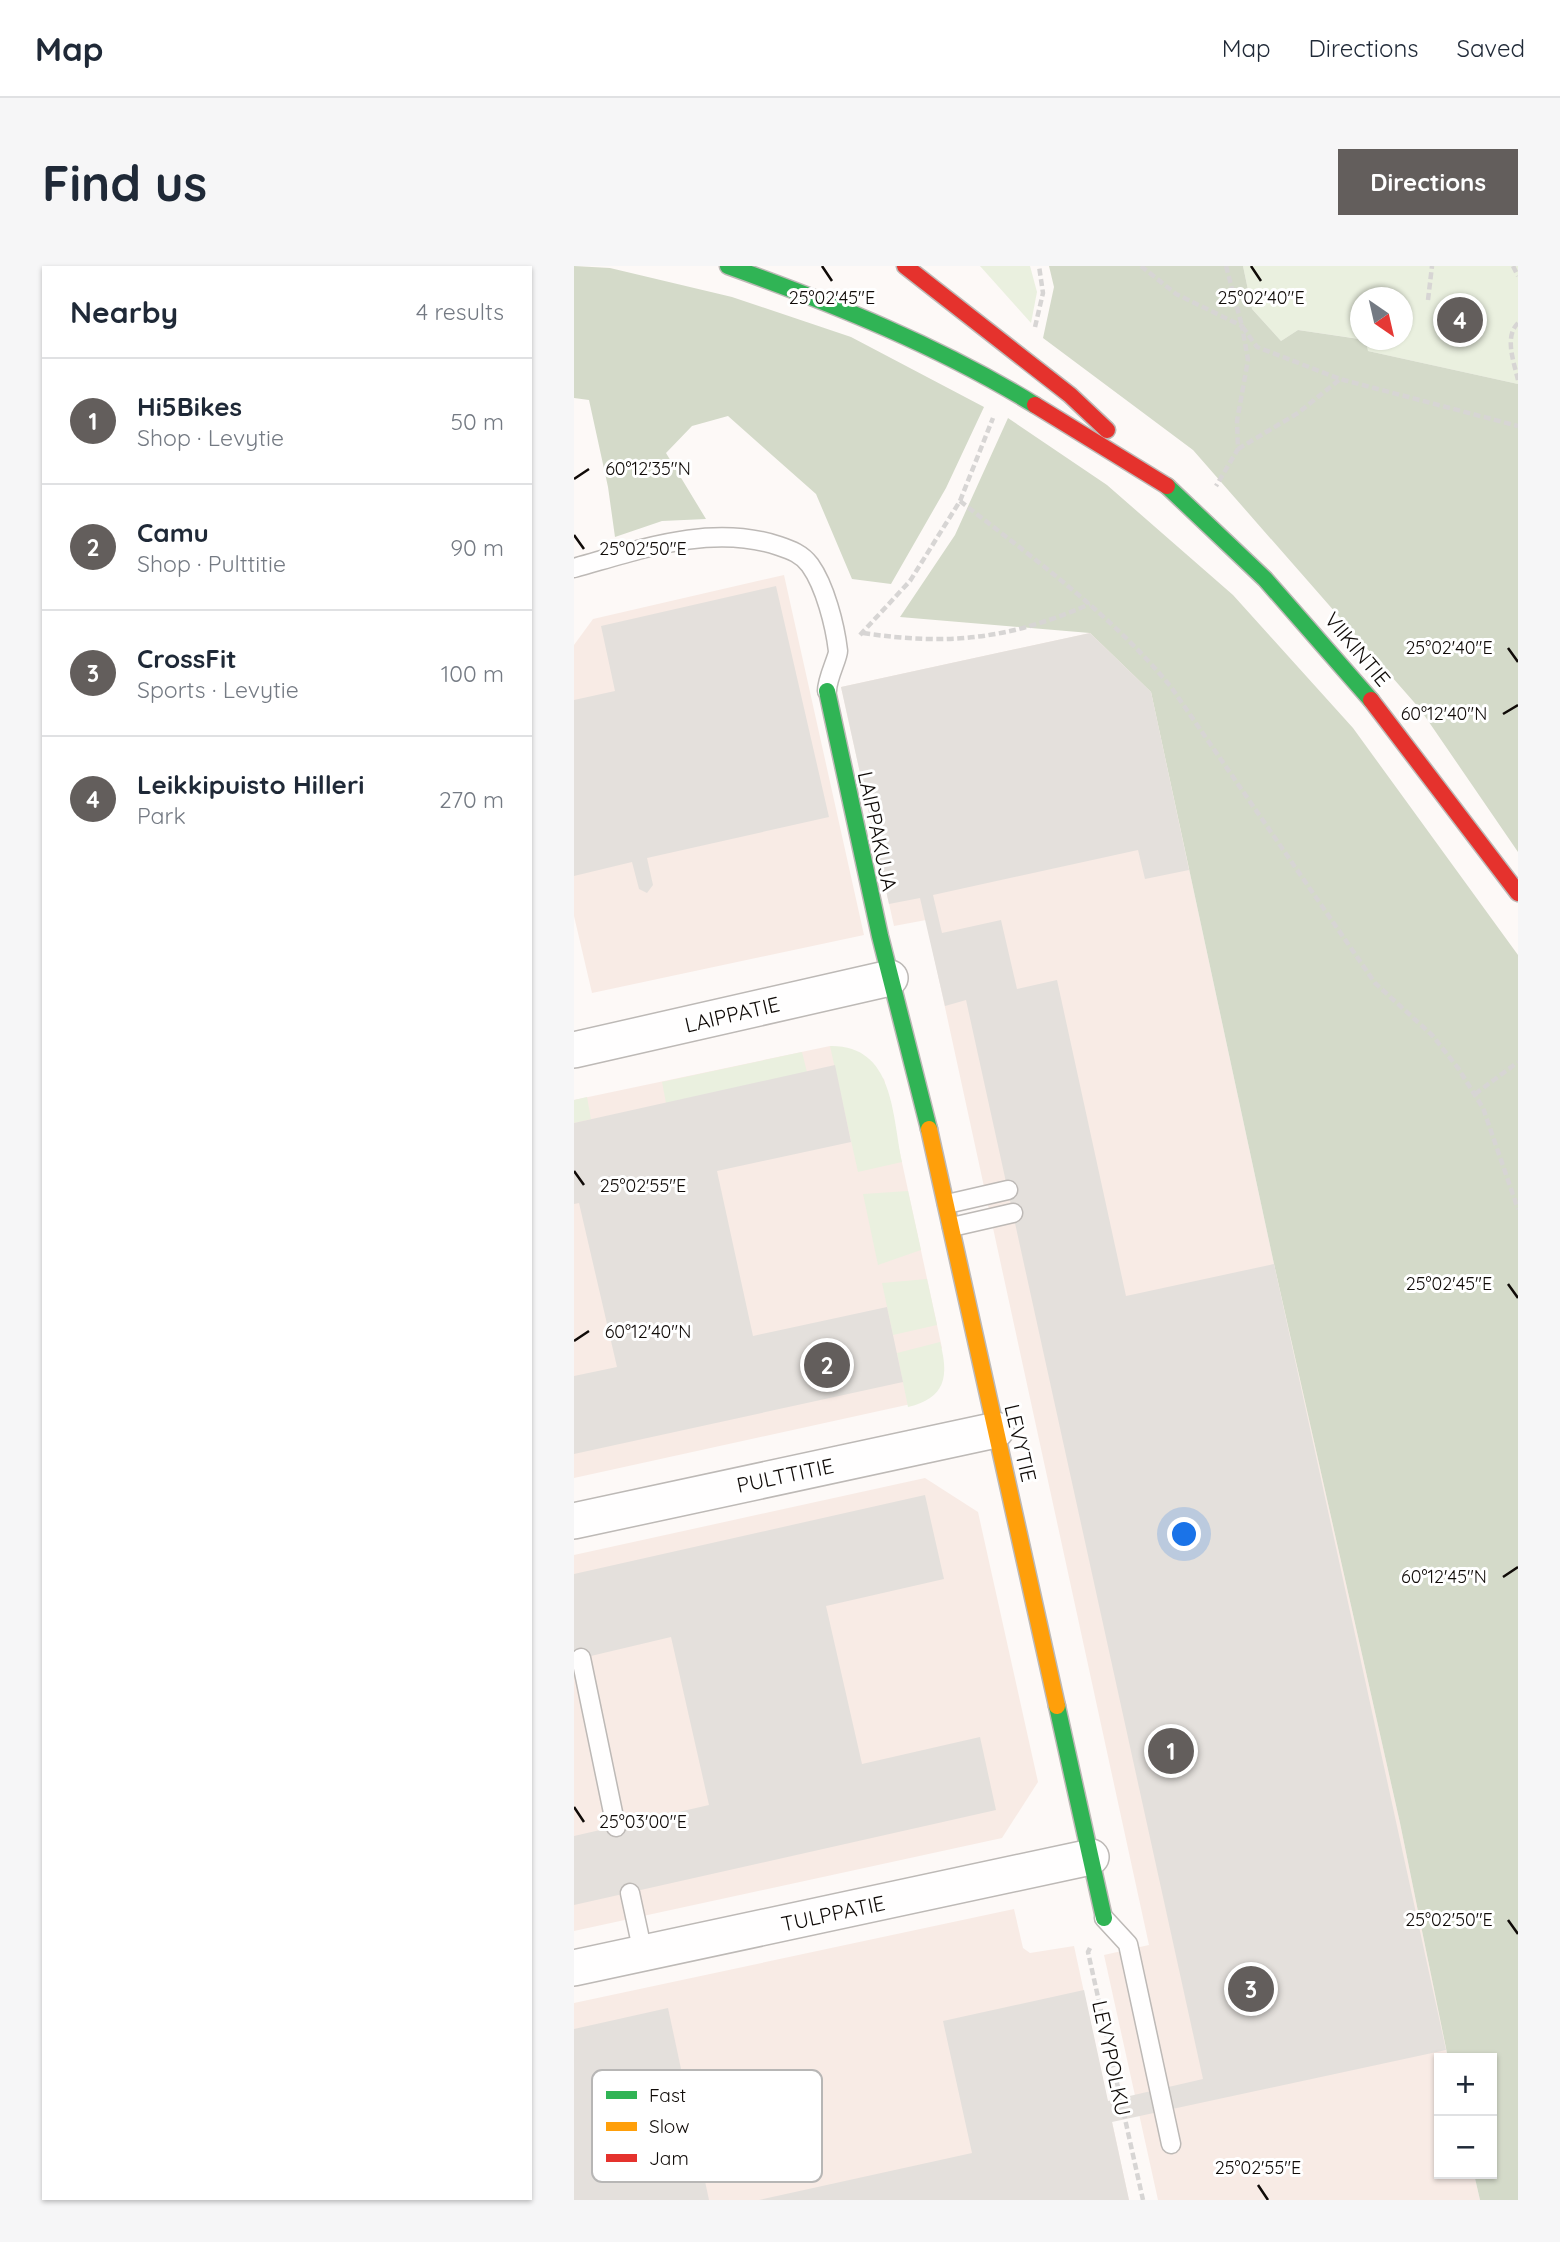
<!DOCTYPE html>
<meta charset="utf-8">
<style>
:root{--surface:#fff;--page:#f6f6f7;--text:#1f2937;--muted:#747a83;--line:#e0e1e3;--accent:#635e5c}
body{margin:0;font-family:Quicksand,sans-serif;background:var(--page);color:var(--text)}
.controls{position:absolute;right:21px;bottom:21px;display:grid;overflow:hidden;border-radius:0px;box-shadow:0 2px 5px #0004}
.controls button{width:63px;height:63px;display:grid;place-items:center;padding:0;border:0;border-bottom:2px solid var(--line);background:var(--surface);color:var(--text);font:35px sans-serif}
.compass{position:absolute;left:776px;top:21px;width:63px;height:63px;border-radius:50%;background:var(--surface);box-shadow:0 2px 5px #0004;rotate:146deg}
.you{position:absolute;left:611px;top:1269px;width:24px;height:24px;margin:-18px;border:5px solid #fff;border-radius:50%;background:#1a73e8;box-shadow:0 0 0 10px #1a73e833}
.badge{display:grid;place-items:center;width:46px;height:46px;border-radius:50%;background:var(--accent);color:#fff;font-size:23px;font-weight:700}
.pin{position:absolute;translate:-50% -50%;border:4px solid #fff;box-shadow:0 2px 7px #0006}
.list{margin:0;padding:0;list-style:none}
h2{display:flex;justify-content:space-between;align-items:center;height:91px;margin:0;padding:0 28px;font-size:30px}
h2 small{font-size:23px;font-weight:400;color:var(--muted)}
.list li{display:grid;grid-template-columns:46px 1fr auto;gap:21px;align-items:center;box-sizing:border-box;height:126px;padding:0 28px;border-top:2px solid var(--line)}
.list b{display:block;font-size:26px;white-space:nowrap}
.list p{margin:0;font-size:23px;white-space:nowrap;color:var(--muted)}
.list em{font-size:23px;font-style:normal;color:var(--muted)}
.map{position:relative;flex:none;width:944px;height:1934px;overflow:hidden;border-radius:0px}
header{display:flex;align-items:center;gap:42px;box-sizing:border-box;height:98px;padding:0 35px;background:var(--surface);border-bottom:2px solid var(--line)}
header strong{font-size:33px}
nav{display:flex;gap:38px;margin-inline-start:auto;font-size:24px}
.intro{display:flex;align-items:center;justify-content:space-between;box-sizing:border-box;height:168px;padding:0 42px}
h1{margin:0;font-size:49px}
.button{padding:18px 32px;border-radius:0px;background:var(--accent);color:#fff;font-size:24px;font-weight:700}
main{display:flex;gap:42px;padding:0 42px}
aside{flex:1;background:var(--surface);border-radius:0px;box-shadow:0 2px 5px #0004}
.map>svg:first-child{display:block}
</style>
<header>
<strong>Map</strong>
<nav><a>Map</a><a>Directions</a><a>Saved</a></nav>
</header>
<div class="intro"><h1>Find us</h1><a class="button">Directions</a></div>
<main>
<aside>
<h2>Nearby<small>4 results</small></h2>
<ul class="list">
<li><span class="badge">1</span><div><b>Hi5Bikes</b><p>Shop · Levytie</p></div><em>50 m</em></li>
<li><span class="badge">2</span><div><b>Camu</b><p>Shop · Pulttitie</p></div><em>90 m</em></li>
<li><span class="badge">3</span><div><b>CrossFit</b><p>Sports · Levytie</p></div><em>100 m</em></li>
<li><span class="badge">4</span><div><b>Leikkipuisto Hilleri</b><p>Park</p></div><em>270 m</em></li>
</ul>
</aside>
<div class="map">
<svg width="944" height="1934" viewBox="0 0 944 1934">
<rect width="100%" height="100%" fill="#fdf9f7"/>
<g fill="#f8ebe5">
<path d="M210 309 290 669 18 727 0 650V379L19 353Z"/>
<path d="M516 367 577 426 700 998 826 1557 874 1792H865V1908H900L906 1934H584L530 1689 575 1679 352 654 320 660 267 421Z"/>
<path d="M256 780 310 813 368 1082 337 1138 0 1212V834Z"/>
<path d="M351 1212 404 1246 464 1516 428 1572 0 1665V1289Z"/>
<path d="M440 1643 449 1682 456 1687 500 1680 555 1934H0V1737Z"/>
</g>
<g fill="#eaf0df">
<path d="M406 0H456L463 26 457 57Z"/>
<path d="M669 0H944V118L794 85 792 74H828V32H786V73L724 64 707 75 678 43Z"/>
<path d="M256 780C320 779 318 848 328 896L284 906Z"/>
<path d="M228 786 233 806 92 837 88 816Z"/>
<path d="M13 831 17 853 0 857V834Z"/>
<path d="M334 925 347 984 304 999 289 928Z"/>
<path d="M353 1013 363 1059 319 1069 308 1017Z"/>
<path d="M366 1076C375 1110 372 1132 334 1141L323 1087Z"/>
</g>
<g fill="#d4dac9">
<path d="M0 0 36 2 158 31 277 71 410 141 372 222 317 318 278 313 242 228 154 150 118 160 92 187 132 253 88 255 41 271 34 221 15 134 0 132Z"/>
<path d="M475 0H669L678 43 707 75 724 64 792 74 794 85 944 118V586L846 443 619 184 469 72 480 21Z"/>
<path d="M434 152 533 219 659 329 779 462 944 689V1934H906L900 1908H918V1792H874L826 1557 700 998 577 426 516 367 326 351 381 269Z"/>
</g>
<g fill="#e4e0dc">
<path d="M202 320 255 551 73 592 79 619 73 627 65 623 58 596 0 610V434L41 425 27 360Z"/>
<path d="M516 367 577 426 615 604 571 613 564 584 359 629 368 667 427 654 443 723 483 714 552 1030 700 998 872 1784 538 1856 555 1934H185L398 1887 369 1755 510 1724 534 1835 629 1813 392 734 371 740 346 632 315 638 267 421Z"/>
<path d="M261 799 277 876 143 905 179 1070 313 1041 329 1116 0 1188V1110L43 1101 5 937 0 938V857Z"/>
<path d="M351 1229 370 1313 252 1340 288 1498 406 1471 422 1544 0 1639V1570L135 1539 97 1371 0 1394V1308Z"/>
<path d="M94 1742 135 1934H0V1763Z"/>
</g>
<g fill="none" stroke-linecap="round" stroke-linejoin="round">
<defs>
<g id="lane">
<path d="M0 302C65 284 137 257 205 280 217 284 228 288 236 299 251 320 261 359 264 385 264 392 253 412 253 425"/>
<path d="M373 938 434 924"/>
<path d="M378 961 439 947"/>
<path d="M7 1392 42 1561"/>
<path d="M56 1627 69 1687"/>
<path d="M530 1652 554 1678 597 1878"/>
</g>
<g id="street">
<path d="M0 784 316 712"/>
<path d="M0 1255 422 1164"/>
<path d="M0 1702 517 1591"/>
</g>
<g id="fast">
<path d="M154 0C260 38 365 80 461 139"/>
<path d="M593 220 691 313 797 434"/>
<path d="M253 425 306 670 355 863"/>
<path d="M483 1440 530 1652"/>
</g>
<path id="slow" d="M355 863 483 1440"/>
<g id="jam">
<path d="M331 0 496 129 533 164"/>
<path d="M461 139 593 220"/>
<path d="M797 434 944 627"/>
</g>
</defs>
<use href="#lane" stroke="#bdb9b6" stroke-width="21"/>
<use href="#street" stroke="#bdb9b6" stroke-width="38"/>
<use href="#fast" stroke="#bdb9b6" stroke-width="19"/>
<use href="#slow" stroke="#bdb9b6" stroke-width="19"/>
<use href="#jam" stroke="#bdb9b6" stroke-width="19"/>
<g stroke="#d7d5d4" stroke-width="4.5" stroke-dasharray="7 3.5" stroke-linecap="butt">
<path d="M567 0 602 28 668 60 674 94 663 155 664 183 642 220"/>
<path d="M652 0 668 60 683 81 766 113 944 160"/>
<path d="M939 0 944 10"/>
<path d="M854 34 858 0"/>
<path d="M944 57C930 71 940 96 944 114"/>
<path d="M461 61 469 27 465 0"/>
<path d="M664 183 724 147 765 114"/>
<path d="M386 235C460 293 537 348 597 421L801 717 858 769 884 802 909 842 944 943"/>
<path d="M289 367C375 380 436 373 516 338"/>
<path d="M286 369 336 315 386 235 419 152"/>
<path d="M901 828 944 796"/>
<path d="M516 1682 514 1686 569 1934"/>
</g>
<use href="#lane" stroke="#fffefe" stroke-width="18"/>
<use href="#street" stroke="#fffefe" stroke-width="35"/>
<use href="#fast" stroke="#30b455" stroke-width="16"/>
<use href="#slow" stroke="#ff9f0a" stroke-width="16"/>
<use href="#jam" stroke="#e5322d" stroke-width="16"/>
</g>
<path fill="none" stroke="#100b08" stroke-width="2.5" d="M248 0 258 15M677 0 687 15M0 213 15 203M0 269 10 283M934 382 944 396M929 448 944 439M0 905 10 919M934 1018 944 1032M0 1075 15 1065M929 1311 944 1301M0 1541 10 1556M934 1654 944 1668M684 1919 694 1934"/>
<g text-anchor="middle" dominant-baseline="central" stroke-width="6" stroke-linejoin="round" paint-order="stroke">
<g font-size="21" fill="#100b08" stroke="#fff">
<text transform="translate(784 383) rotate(50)">VIIKINTIE</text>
<text transform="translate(304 565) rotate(78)">LAIPPAKUJA</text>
<text transform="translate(158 748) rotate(-13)">LAIPPATIE</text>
<text transform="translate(447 1177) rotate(77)">LEVYTIE</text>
<text transform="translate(211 1209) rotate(-12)">PULTTITIE</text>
<text transform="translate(259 1647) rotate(-12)">TULPPATIE</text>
<text transform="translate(538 1792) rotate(78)">LEVYPOLKU</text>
</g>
</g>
<rect x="18" y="1804" width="230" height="112" rx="10" fill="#fff" stroke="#b7b6b5" stroke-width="2"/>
<rect x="32" y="1825" width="31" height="8" fill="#30b455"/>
<rect x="32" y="1856" width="31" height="9" fill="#ff9f0a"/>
<rect x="32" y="1888" width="31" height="8" fill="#e5322d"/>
<g font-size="19" fill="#100b08">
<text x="75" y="1836">Fast</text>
<text x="75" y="1867">Slow</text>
<text x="75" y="1899">Jam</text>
</g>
<g font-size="18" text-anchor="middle" fill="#100b08" stroke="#fff" stroke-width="6" stroke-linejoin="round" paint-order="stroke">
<text x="258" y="38">25°02'45"E</text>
<text x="687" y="38">25°02'40"E</text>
<text x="74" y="209">60°12'35"N</text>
<text x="69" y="289">25°02'50"E</text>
<text x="875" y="388">25°02'40"E</text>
<text x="870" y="454">60°12'40"N</text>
<text x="69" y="926">25°02'55"E</text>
<text x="875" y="1024">25°02'45"E</text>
<text x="74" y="1072">60°12'40"N</text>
<text x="870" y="1317">60°12'45"N</text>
<text x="69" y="1562">25°03'00"E</text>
<text x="875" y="1660">25°02'50"E</text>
<text x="684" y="1908">25°02'55"E</text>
</g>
</svg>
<div class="controls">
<button>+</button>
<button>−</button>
</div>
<svg class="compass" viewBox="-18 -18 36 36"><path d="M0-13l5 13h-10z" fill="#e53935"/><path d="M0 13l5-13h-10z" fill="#747a83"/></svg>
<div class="you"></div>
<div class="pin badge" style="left:597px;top:1485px">1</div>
<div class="pin badge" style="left:253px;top:1099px">2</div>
<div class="pin badge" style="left:677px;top:1723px">3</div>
<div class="pin badge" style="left:886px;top:54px">4</div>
</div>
</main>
